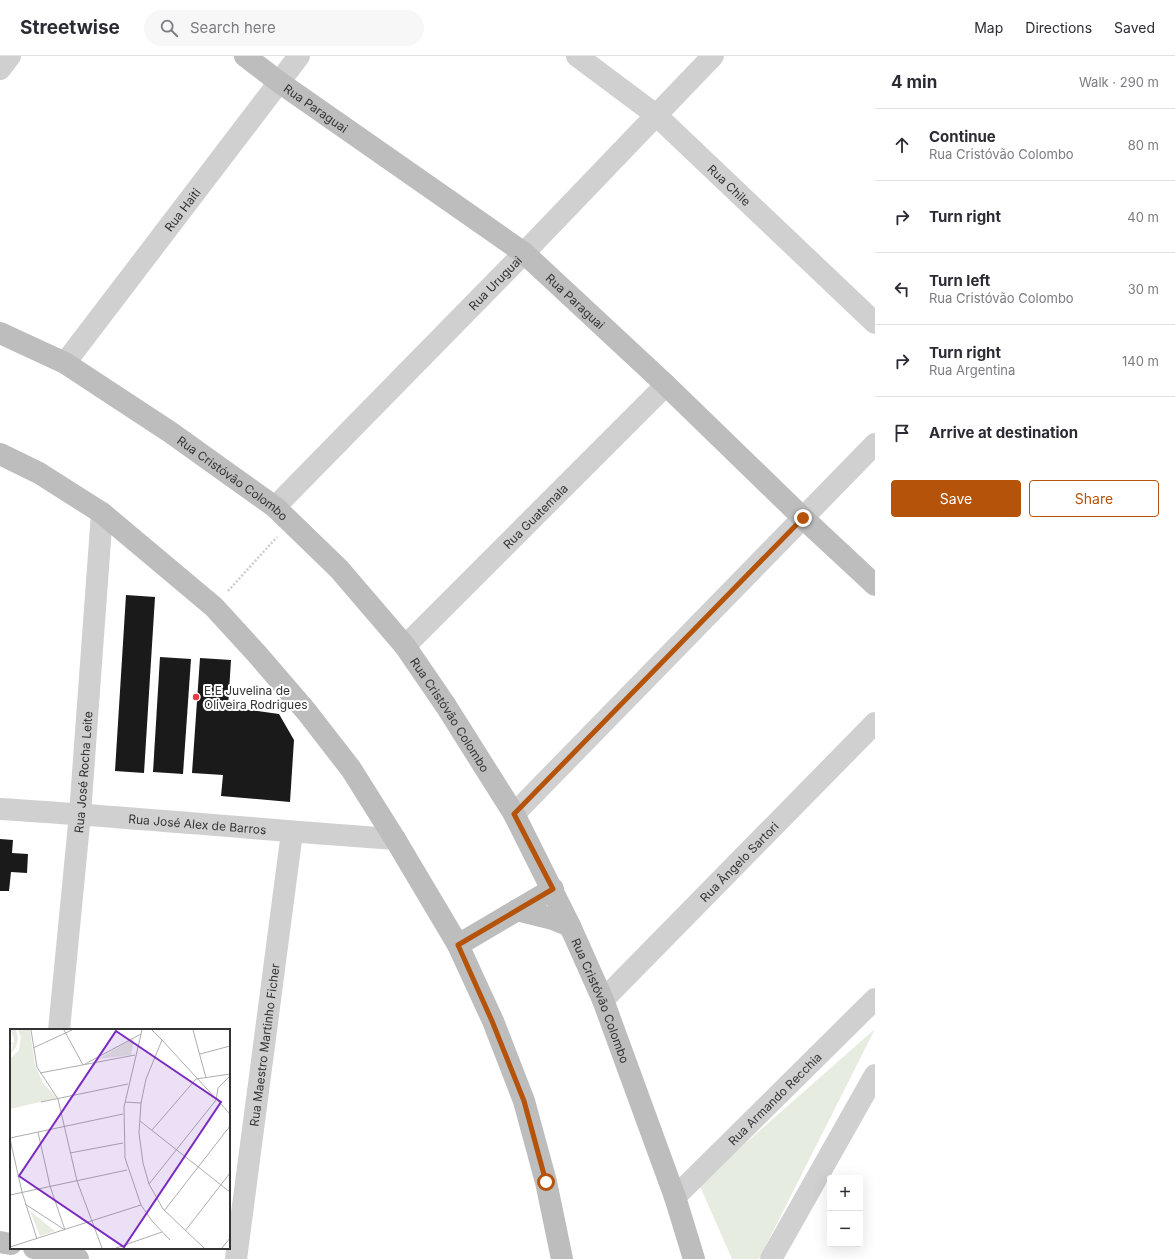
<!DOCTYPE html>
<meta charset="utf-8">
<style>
:root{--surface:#fff;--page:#f7f7f7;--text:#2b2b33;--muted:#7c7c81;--line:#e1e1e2;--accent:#b45309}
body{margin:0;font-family:Inter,sans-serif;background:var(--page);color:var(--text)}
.controls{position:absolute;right:12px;bottom:12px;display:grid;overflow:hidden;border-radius:4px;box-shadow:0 4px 16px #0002}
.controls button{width:36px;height:36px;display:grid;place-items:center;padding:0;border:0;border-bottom:1px solid var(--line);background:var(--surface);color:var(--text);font:20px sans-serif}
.stop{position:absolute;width:12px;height:12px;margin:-9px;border:3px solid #b45309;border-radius:50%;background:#fff}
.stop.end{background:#b45309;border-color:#fff;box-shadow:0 1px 4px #0008}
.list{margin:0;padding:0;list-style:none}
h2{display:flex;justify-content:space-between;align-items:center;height:52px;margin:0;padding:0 16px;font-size:17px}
h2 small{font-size:13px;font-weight:400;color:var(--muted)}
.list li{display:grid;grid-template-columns:26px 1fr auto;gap:12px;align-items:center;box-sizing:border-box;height:72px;padding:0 16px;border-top:1px solid var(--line)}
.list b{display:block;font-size:15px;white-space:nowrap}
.list p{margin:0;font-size:13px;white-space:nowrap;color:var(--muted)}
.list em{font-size:13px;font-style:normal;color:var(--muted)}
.actions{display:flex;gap:8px;padding:12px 16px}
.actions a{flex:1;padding:9px 0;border:1px solid var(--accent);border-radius:4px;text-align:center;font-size:14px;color:var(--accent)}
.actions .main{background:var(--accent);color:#fff}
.icon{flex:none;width:22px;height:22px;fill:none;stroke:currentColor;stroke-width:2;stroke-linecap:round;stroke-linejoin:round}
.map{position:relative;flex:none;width:875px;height:1203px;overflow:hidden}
header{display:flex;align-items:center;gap:24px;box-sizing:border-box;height:56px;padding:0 20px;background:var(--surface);border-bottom:1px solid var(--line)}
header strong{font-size:19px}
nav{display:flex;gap:22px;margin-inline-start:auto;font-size:14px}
.search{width:280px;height:36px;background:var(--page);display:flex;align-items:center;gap:10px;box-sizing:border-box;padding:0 14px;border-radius:22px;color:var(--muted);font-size:15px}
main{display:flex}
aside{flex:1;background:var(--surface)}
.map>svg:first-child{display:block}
</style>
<header>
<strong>Streetwise</strong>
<div class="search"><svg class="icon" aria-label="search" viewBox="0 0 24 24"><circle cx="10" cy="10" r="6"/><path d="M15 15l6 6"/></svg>Search here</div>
<nav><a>Map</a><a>Directions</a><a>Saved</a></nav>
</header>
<main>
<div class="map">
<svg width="875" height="1203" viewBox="0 0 875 1203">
<rect width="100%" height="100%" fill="#fff"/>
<path fill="#e6ecdf" d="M875 973 759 1203H732L699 1128Z"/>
<g fill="#1a1a1a">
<path d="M126 539 155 541 144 717 115 715Z"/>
<path d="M160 601 191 603 183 718 153 716Z"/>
<path d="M200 602 231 604 228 651 279 658 294 684 290 746 221 740 223 719 192 717Z"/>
<path d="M0 783 13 784 12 797 28 798 27 817 11 816 9 835H0Z"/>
</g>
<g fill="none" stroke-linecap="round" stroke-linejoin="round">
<path stroke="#cdcdcd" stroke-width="2.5" stroke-dasharray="2 2" stroke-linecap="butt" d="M228 535 277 481"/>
<g stroke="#d0d0d0" stroke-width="22">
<path id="s1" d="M577 0 656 59 875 267"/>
<path d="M0 13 10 0"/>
<path id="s2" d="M65 307 299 0"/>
<path id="s3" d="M275 451 524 197 713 0"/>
<path id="s4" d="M405 590 666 329"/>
<path id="s5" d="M0 753C132 761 263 774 395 783"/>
<path d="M514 758 875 388"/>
<path id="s6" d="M603 944 875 667"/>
<path id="s7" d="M59 974 80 758 102 457"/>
<path id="s8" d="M675 1141 875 943"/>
<path id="s9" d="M236 1203 292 776"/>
<path d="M771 1203 875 1019"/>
</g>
<g stroke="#bdbdbd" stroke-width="22">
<path id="s10" d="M245 0 279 26 524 197 666 329 803 462 875 529"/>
<path id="s11" d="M0 277 65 307 170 376 275 451 339 513 405 590 446 650 514 758 570 870 603 944 675 1141 694 1203"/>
<path d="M0 398 39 417 102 457 214 551 257 598 306 655 351 713 395 783 458 889 493 965 524 1045 546 1126 562 1203"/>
<path d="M517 854 553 863 570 870"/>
<path d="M458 889 553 833"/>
<path d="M0 1186 11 1188"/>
<path d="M34 1192 78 1203"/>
</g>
</g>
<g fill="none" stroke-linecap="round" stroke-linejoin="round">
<path stroke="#b45309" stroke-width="5" d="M546 1126 524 1045 492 965 458 889 553 833 514 758 803 462"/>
</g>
<circle fill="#e63946" stroke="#fff" stroke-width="1.5" cx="196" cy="641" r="4"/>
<g text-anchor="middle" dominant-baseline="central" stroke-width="4" stroke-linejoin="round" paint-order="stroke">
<g font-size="12" fill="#333" stroke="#fff">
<text stroke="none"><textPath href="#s10" startOffset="88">Rua Paraguai</textPath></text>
<text stroke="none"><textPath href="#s1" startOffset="200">Rua Chile</textPath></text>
<text stroke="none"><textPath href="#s2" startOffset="193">Rua Haiti</textPath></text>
<text stroke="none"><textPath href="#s3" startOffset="314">Rua Uruguai</textPath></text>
<text stroke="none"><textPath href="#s10" startOffset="412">Rua Paraguai</textPath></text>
<text stroke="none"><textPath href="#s11" startOffset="275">Rua Cristóvão Colombo</textPath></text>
<text stroke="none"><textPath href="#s4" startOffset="184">Rua Guatemala</textPath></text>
<text stroke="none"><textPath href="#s11" startOffset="599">Rua Cristóvão Colombo</textPath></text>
<text stroke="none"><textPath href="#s7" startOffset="259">Rua José Rocha Leite</textPath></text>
<text stroke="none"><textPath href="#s5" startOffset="198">Rua José Alex de Barros</textPath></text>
<text stroke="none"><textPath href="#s6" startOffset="194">Rua Ângelo Sartori</textPath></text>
<text stroke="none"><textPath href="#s11" startOffset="923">Rua Cristóvão Colombo</textPath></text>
<text stroke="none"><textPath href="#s9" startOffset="216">Rua Maestro Martinho Ficher</textPath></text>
<text stroke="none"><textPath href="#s8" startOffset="140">Rua Armando Recchia</textPath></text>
</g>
<g font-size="12" fill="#333" stroke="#fff" text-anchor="start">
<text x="204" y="634">E.E Juvelina de<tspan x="204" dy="14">Oliveira Rodrigues</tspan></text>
</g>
</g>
<g transform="translate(10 973)">
<rect width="220" height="220" fill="#fff"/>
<path d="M1 1H6L8 9 6 18 0 25 3 16 0 13 4 14V10ZM8 1H20L25 36 33 54 47 69 0 80V30L9 21 11 8ZM124 9 121 26 88 30ZM20 182 45 202 30 207Z" fill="#e6ecdf"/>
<path fill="none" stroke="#adadad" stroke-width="1" d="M21 1 27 38 48 70 67 152 92 219M54 1 73 36M132 1 114 78 115 129 131 176 142 192 160 211M142 1 152 11 136 50 131 74 129 104 133 134 139 155 153 180 194 219M183 1 196 49M152 11 220 85M23 19 62 1M190 25 220 17M75 35 131 5M30 44 125 26M31 73 118 55M115 73 131 74M130 92 220 163M142 101 186 50 220 45M28 103 40 157 55 201M0 109 113 85M0 110 12 163 27 210M60 124 113 114M139 155 206 71 208 59 220 47M0 166 117 141M15 175 55 201M154 182 220 97M175 202 220 144M0 218 131 176M106 219 152 203M212 219 220 209"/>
<path fill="#7b2cbf" fill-opacity="0.15" stroke="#7b2cbf" stroke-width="2" d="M106 2 211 73 114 218 9 147Z"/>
<rect width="220" height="220" fill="none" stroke="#333" stroke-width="2"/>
</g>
</svg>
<div class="controls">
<button>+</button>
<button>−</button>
</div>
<div class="stop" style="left:546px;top:1126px"></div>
<div class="stop end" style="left:803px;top:462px"></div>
</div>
<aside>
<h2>4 min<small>Walk · 290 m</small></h2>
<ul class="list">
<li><svg class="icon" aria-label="ahead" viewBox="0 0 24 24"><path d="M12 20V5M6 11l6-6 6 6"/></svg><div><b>Continue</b><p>Rua Cristóvão Colombo</p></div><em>80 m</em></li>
<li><svg class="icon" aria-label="right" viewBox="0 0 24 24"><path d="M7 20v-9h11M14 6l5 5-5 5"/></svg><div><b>Turn right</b></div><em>40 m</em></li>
<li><svg class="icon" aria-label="left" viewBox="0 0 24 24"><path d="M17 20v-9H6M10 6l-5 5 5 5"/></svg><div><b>Turn left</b><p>Rua Cristóvão Colombo</p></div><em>30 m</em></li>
<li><svg class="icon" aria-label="right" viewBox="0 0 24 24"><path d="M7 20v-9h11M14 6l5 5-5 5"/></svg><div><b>Turn right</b><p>Rua Argentina</p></div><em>140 m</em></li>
<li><svg class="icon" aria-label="arrive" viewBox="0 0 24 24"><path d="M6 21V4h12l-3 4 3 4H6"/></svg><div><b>Arrive at destination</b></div></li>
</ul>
<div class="actions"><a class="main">Save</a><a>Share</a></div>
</aside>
</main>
